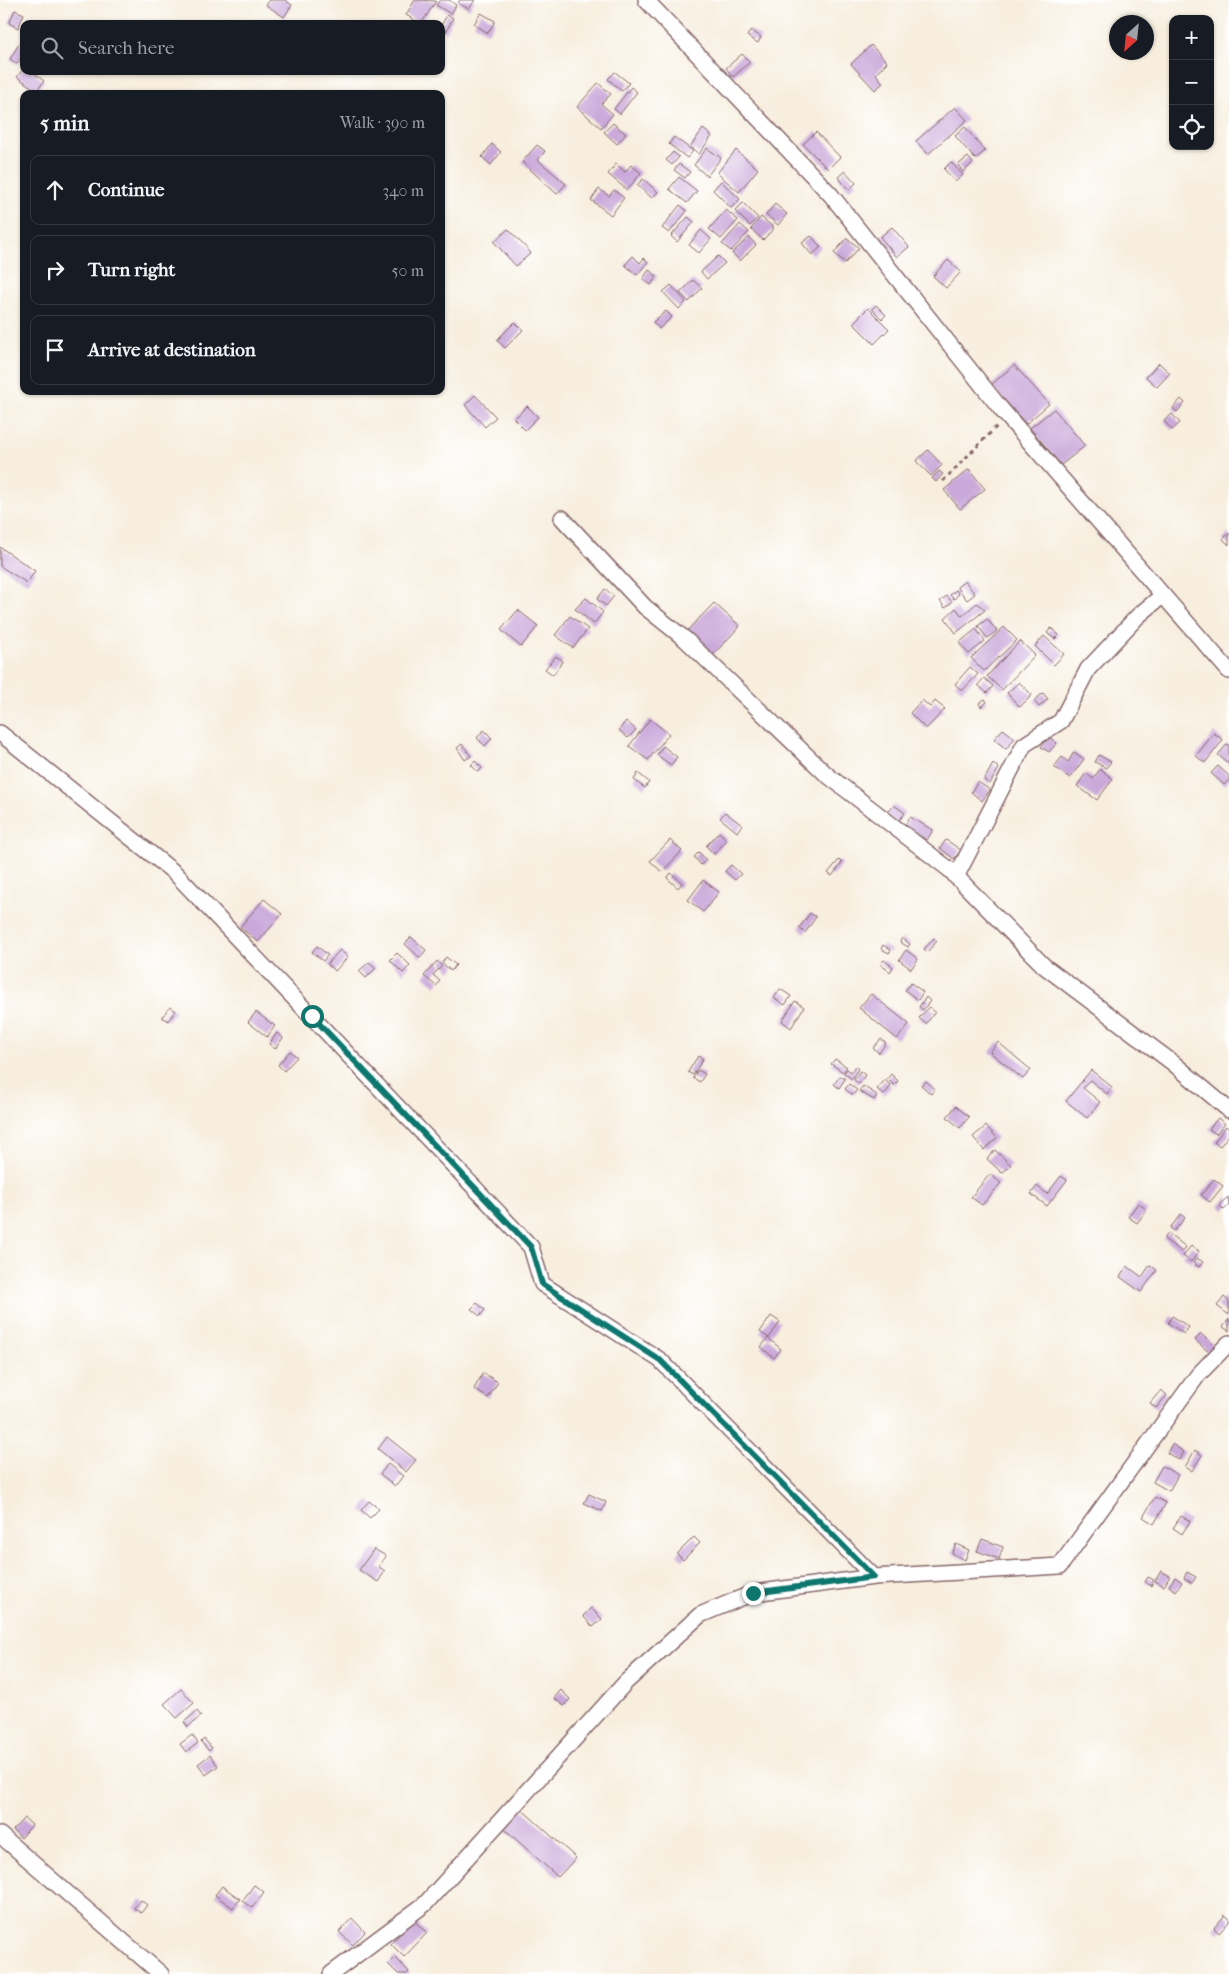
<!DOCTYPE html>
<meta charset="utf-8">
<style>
:root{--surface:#171b24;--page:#242831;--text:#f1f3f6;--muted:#9ea1a6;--line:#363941}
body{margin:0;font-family:"IM FELL French Canon",serif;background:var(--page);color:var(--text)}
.controls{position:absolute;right:15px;top:15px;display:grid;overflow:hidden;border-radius:10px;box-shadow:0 1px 4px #0004}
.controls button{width:45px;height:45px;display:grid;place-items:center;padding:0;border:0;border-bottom:1px solid var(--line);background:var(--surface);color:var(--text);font:25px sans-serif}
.compass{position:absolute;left:1109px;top:15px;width:45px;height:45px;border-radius:50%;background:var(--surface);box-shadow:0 1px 4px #0004;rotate:207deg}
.stop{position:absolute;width:15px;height:15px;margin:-11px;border:4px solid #0f766e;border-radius:50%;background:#fff}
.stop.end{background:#0f766e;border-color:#fff;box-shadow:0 1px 5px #0008}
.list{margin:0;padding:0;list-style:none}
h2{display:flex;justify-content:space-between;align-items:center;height:65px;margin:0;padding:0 20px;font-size:21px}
h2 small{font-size:16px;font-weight:400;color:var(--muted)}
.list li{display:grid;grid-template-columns:32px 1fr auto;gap:15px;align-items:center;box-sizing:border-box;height:70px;margin:0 10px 10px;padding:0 10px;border:1px solid var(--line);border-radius:10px}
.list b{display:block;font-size:19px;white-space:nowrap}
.list em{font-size:16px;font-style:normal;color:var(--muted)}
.icon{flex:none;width:28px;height:28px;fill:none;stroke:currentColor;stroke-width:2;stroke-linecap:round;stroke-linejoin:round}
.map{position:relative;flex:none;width:1229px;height:1974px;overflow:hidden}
.search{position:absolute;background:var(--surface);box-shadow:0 1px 4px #0004;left:20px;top:20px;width:425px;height:55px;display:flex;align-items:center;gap:12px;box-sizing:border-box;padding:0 18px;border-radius:10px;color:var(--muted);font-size:19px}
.panel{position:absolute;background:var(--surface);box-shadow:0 1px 4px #0004;left:20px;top:90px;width:425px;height:305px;border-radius:10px}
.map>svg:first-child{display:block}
</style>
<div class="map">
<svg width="1229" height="1974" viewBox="0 0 1229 1974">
<rect width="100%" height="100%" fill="#fff"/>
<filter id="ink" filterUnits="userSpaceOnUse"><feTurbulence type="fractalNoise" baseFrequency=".02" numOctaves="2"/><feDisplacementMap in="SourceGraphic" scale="10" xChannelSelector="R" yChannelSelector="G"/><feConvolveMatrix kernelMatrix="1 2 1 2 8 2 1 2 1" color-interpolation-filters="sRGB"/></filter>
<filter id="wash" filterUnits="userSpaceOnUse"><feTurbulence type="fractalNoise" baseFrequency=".0096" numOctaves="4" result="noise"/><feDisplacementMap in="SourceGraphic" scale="20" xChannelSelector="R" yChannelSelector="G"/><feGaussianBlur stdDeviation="1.12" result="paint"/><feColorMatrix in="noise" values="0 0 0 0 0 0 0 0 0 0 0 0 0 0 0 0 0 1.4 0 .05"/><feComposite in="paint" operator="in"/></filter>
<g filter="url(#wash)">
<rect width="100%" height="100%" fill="#f7eede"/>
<g id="blocks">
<g fill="#caa9da">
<path d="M270 0H285L292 5 284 17 266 5Z"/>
<path d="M415 0 436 1 421 24 406 15Z"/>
<path d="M440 0H449L456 5 451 14 436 5Z"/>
<path d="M460 0H475L469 9 458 3Z"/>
<path d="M15 10 24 14 18 28 9 23Z"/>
<path d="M481 13 495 21 488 33 474 24Z"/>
<path d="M447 15 453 18 446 32 441 30V26Z"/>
<path d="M751 30 761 37 758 43 747 36Z"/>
<path d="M19 44 24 46V54L17 64 10 59Z"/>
<path d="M871 45 887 62 876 74 883 83 875 90 851 64Z"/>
<path d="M742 54 750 62 733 77 726 68Z"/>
<path d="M24 68V71H31L44 81 37 91 17 77Z"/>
<path d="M615 72 629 83 622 91 608 79Z"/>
<path d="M598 83 611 94 601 104 613 114 601 128 577 107Z"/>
<path d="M631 87 637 92 620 114 614 109Z"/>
<path d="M955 107 967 120 928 154 916 141Z"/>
<path d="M613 123 626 134 617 144 604 132Z"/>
<path d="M965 127 985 151 975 159 955 136Z"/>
<path d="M703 129 712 136 699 154 690 147Z"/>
<path d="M816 132 840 157 828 169 803 144Z"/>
<path d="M674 137 693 151 687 158 669 144Z"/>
<path d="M492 144 501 152 491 165 482 157Z"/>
<path d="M537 145 545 151 538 160 566 184 557 194 522 162Z"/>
<path d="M707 148 721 158 707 176 694 165Z"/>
<path d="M736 150 758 169 739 192 717 173Z"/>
<path d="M673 152 679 157 672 165 666 160Z"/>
<path d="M968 157 973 163 963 172 958 165Z"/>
<path d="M951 162 963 175 955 182 944 169Z"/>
<path d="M616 164 625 172 631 165 641 173 627 190 608 174Z"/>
<path d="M679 164 690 172 685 178 674 170Z"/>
<path d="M845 171 856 183 849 190 838 177Z"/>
<path d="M679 177 697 191 687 203 669 189Z"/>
<path d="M643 179 658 192 652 198 637 185Z"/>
<path d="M721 181 740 199 731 208 713 190Z"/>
<path d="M599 189 609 196 614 190 624 198 611 215 591 200Z"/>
<path d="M743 203 758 218 750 226 735 211Z"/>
<path d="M775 204 787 214 778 225 766 215Z"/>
<path d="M680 205 687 211 669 233 662 228Z"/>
<path d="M726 210 738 220 721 239 709 229Z"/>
<path d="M688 217 694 222 677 242 671 236Z"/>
<path d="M761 217 774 228 763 240 751 229Z"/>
<path d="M740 224 749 232 731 251 722 244Z"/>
<path d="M892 227 909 247 897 257 880 237Z"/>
<path d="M508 229 531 253 516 266 494 242Z"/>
<path d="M701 230 711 239 699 253 689 245Z"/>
<path d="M811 236 821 247 812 255 802 243Z"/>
<path d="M749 237 756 245 740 261 732 253Z"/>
<path d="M847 238 859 248 845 263 834 253Z"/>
<path d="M633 256 640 263 644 258 648 262 637 275 625 265Z"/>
<path d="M718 256 725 263 707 279 701 272Z"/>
<path d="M948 260 961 272 946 288 933 276Z"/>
<path d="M649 270 657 276 651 285 643 279Z"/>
<path d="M693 280 702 288 689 302 680 293Z"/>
<path d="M671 285 686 302 679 309 663 292Z"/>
<path d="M876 305 886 315 882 319 872 309Z"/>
<path d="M868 308 889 329 874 344 853 323Z"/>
<path d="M666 311 672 317 659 329 653 322Z"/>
<path d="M515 322 523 330 505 348 497 340Z"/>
<path d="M1159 363 1170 373 1157 387 1146 377Z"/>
<path d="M1014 365 1049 404 1026 424 991 385Z"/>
<path d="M475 395 496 417 485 427 465 405Z"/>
<path d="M1181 399 1185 403 1177 412 1173 408Z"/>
<path d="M527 406 538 417 525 430 514 419Z"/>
<path d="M1054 409 1085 446 1061 465 1030 428Z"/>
<path d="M1172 414 1180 423 1172 430 1164 421Z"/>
<path d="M928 450 942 465 931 476 916 461Z"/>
<path d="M969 469 985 489 960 509 944 490Z"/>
<path d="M939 471 943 474 936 482 932 478Z"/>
<path d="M1229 533V545L1223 539Z"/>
<path d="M0 547 35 571 27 583 0 566Z"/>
<path d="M965 581 975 594 967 600 957 587Z"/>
<path d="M605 589 614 596 606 606 597 599Z"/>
<path d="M956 590 959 594 954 599 950 595Z"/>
<path d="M947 596 952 602 945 608 940 601Z"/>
<path d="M586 598 603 612 594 624 575 609Z"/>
<path d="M714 603 740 626 712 656 686 632Z"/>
<path d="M977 603 985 610 956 633 945 618 956 608 962 616Z"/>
<path d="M518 610 538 626 521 647 501 630Z"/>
<path d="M570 616 588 629 573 648 555 635Z"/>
<path d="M987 619 997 631 987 638 978 626Z"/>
<path d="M1004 627 1017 640 984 671 971 658Z"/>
<path d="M1051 628 1059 635 1055 639 1047 633Z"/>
<path d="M976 629 985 641 969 654 959 643Z"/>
<path d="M1044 636 1064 654 1054 665 1035 646Z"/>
<path d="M1020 641 1035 655 1002 690 987 676Z"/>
<path d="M556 656 563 661 553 675 545 669Z"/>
<path d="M970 667 978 674 962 691 955 684Z"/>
<path d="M984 678 993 686 987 693 978 685Z"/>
<path d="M1019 682 1032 695 1020 707 1007 693Z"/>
<path d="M1043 693 1048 699 1039 707 1034 701Z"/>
<path d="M985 699 987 702 981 707 979 703Z"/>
<path d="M922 700 930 707 935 701 945 709 926 729 910 713Z"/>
<path d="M650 719 669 734 648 760 629 746Z"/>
<path d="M626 721 636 730 628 738 619 730Z"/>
<path d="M1003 729 1015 738 1006 749 994 739Z"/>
<path d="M484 730 492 738 485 746 477 738Z"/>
<path d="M1214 733 1223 740 1205 763 1196 756Z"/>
<path d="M1049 737 1057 743 1049 752 1041 747Z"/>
<path d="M462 744 471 756 465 760 457 748Z"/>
<path d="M1227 744 1229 745V764L1218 755Z"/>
<path d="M663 746 677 757 671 765 657 755Z"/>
<path d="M1074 752 1084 759 1070 778 1054 767 1062 757 1068 762Z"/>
<path d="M1099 755 1111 762 1106 768 1095 762Z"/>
<path d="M475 761 482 768 478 772 471 765Z"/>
<path d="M993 764 999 768 990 784 984 780Z"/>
<path d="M1218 766 1229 776V780L1224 785 1211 773Z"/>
<path d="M1100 769 1113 779 1097 800 1077 786 1086 773 1093 779Z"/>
<path d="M638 773 649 782 645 788 634 780Z"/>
<path d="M978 782 990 790 982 801 971 792Z"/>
<path d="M894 805 905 813 897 823 886 815Z"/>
<path d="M725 812 742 825 737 832 720 818Z"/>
<path d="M910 817 933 830 927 840 904 827Z"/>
<path d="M719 832 727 840 714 854 706 846Z"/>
<path d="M670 840 682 851 662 872 650 861Z"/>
<path d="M946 840 961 850 954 859 940 848Z"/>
<path d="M699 852 706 860 701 865 694 857Z"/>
<path d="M839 860 842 863 832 876 828 873Z"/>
<path d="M731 865 741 874 735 880 725 871Z"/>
<path d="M671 873 682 883 678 888 667 878Z"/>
<path d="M703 880 719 892 703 912 688 900Z"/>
<path d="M264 899 282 914 258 942 240 927Z"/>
<path d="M810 913 816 917 805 933 799 928Z"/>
<path d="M411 937 426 950 420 958 405 944Z"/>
<path d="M902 938 910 944 908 947 900 942Z"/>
<path d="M934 938 937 941 927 952 924 949Z"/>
<path d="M883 945 891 950 889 953 881 949Z"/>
<path d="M317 946 328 955 323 961 312 952Z"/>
<path d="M340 950 348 957 335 971 327 964Z"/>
<path d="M906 950 918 959 911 969 899 960Z"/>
<path d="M397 953 410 965 403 973 390 960Z"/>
<path d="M446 957 456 965 451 971 442 963Z"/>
<path d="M884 960 893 967 890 972 880 964Z"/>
<path d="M437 961 442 966 433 975 440 981 436 986 424 976Z"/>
<path d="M369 962 376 968 366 978 359 971Z"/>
<path d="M911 983 923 992 918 1000 905 990Z"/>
<path d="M780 989 791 996 785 1005 774 998Z"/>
<path d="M871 994 909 1024 897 1039 859 1008Z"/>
<path d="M926 997 930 1001 923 1010 919 1007Z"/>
<path d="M795 1001 804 1007 791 1028 782 1021Z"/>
<path d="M170 1007 176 1011 168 1021 162 1017Z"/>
<path d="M929 1007 935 1012 926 1024 919 1018Z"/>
<path d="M256 1012 275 1026 267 1037 248 1022Z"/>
<path d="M277 1033 283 1038 275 1049 269 1044Z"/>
<path d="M881 1039 886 1043 879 1053 873 1048Z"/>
<path d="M998 1042 1031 1070 1023 1079 990 1052Z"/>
<path d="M290 1051 297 1057 284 1071 278 1065Z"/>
<path d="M698 1056 703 1059 693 1075 688 1072Z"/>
<path d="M835 1059 847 1067 843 1072 831 1064Z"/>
<path d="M855 1066 858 1069 852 1079 844 1073 847 1069 851 1072Z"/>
<path d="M698 1070 705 1074 700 1082 693 1078Z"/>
<path d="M1091 1070 1112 1087 1107 1094 1090 1080 1083 1088 1100 1102 1087 1118 1066 1101Z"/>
<path d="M860 1071 865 1075 859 1084 854 1080Z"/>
<path d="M891 1074 898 1081 894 1085 887 1079Z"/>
<path d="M840 1076 845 1079 839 1088 834 1084Z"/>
<path d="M885 1080 891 1086 884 1095 877 1089Z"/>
<path d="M926 1081 935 1089 931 1094 921 1085Z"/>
<path d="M849 1084 857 1090 853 1095 845 1089Z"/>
<path d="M863 1086 877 1095 874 1100 859 1091Z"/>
<path d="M956 1106 969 1117 960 1128 947 1117Z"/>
<path d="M1218 1118 1225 1124 1216 1134 1209 1129Z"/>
<path d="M986 1126 997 1138 984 1150 973 1137Z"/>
<path d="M1226 1126 1229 1129V1135L1220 1146 1214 1142Z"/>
<path d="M995 1150 1011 1165 1002 1173 987 1159Z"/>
<path d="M990 1174 1001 1183 982 1205 971 1197Z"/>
<path d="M1061 1176 1067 1180 1047 1206 1031 1194 1037 1186 1047 1194Z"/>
<path d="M1214 1179 1223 1186 1210 1202 1201 1195Z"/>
<path d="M1228 1197 1229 1205 1224 1210 1219 1205Z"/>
<path d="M1138 1203 1147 1210 1137 1223 1128 1217Z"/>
<path d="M1181 1214 1185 1218 1174 1231 1170 1228Z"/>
<path d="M1168 1233 1186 1247 1182 1252 1164 1239Z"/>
<path d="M1191 1246 1199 1251 1191 1262 1183 1256Z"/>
<path d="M1197 1258 1203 1262 1199 1267 1193 1263Z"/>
<path d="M1150 1265 1157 1270 1141 1292 1120 1277 1127 1266 1142 1277Z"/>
<path d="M1224 1297 1229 1301V1315L1217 1306Z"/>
<path d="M477 1303 485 1310 480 1316 471 1309Z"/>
<path d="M771 1316 780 1322 769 1338 760 1332Z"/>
<path d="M1172 1316 1189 1327 1184 1334 1168 1323Z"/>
<path d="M1229 1319V1331L1223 1327Z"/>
<path d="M1201 1334 1214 1345 1209 1352 1195 1340Z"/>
<path d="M768 1338 781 1349 774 1358 761 1347Z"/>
<path d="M483 1373 498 1382 488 1398 474 1389Z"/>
<path d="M1161 1390 1167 1395 1156 1408 1150 1403Z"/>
<path d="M387 1437 416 1460 406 1472 378 1449Z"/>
<path d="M1172 1444 1184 1452 1179 1460 1167 1453Z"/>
<path d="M1195 1450 1202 1455 1192 1471 1185 1467Z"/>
<path d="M388 1464 403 1476 395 1486 380 1474Z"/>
<path d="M1162 1466 1178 1475 1169 1491 1153 1482Z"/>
<path d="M589 1494 606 1502 602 1511 584 1503Z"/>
<path d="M1155 1497 1166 1503 1154 1524 1143 1517Z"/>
<path d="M369 1501 379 1509 370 1518 361 1510Z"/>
<path d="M1181 1516 1190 1521 1182 1534 1173 1528Z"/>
<path d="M694 1537 700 1543 683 1560 677 1554Z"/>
<path d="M982 1539 1003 1547 999 1559 977 1551Z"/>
<path d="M956 1544 969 1550 965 1560 952 1553Z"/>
<path d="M374 1549 386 1556 379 1567 385 1571 378 1582 359 1570Z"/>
<path d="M1161 1571 1170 1576 1164 1586 1155 1581Z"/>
<path d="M1187 1572 1196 1577 1192 1583 1184 1578Z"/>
<path d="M1148 1577 1154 1580 1151 1586 1145 1582Z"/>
<path d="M1175 1577 1182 1582 1176 1591 1169 1586Z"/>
<path d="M591 1608 602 1619 593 1627 583 1616Z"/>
<path d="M181 1689 194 1703 177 1718 164 1704Z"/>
<path d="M561 1690 570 1699 564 1706 554 1698Z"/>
<path d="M197 1711 201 1716 188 1727 184 1722Z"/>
<path d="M192 1735 198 1743 186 1752 180 1744Z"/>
<path d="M204 1739 212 1748 209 1751 201 1742Z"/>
<path d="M210 1755 218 1766 206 1775 198 1764Z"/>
<path d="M518 1806 576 1858 558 1877 500 1825Z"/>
<path d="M24 1818 32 1825 21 1838 13 1830Z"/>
<path d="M254 1885 264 1892 252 1908 242 1901Z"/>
<path d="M222 1886 240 1899 233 1908 215 1895Z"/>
<path d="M141 1900 147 1905 141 1913 134 1908Z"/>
<path d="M1225 1915 1229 1918V1922L1219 1933 1214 1928Z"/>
<path d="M352 1918 365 1932 353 1945 339 1932Z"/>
<path d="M413 1920 427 1933 404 1957 391 1944Z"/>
<path d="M395 1957 409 1972 407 1974H398L388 1964Z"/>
</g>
</g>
</g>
<g filter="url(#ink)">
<use href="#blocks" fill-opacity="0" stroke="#87676a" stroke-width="1"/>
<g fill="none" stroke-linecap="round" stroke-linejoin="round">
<defs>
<g id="minor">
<path d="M646 0 831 195 1001 409 1229 671"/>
<path d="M562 518 645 607 685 639 826 774 950 870 1044 966 1173 1063 1229 1110"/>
<path d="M0 733 175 873 531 1247 542 1284 660 1360 874 1577"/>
<path d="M956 877 1024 745 1061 721 1088 669 1138 616 1163 595"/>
<path d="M0 1835 161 1974"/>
<path d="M331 1974 425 1904 626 1682 700 1615 753 1593 874 1577 1060 1566 1198 1375 1229 1343"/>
</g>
</defs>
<use href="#minor" stroke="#87676a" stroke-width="18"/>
<path stroke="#87676a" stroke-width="3" stroke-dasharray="4 4" stroke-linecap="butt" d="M943 481 998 425"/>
<use href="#minor" stroke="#fff" stroke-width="15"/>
</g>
</g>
<g fill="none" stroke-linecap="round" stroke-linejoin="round" filter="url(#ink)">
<path stroke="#0f766e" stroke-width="6" d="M312 1016 531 1247 542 1284 660 1360 874 1577 753 1593"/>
</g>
</svg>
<div class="controls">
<button>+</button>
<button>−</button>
<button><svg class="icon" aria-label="locate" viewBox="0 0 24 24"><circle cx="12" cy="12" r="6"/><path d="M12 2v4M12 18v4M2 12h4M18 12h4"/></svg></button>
</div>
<svg class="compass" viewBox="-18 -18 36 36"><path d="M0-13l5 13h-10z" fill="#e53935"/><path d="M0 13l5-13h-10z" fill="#9ea1a6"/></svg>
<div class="stop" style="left:312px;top:1016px"></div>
<div class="stop end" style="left:753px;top:1593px"></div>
<div class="search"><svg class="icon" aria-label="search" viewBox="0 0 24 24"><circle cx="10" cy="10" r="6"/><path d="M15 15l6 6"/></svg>Search here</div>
<section class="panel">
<h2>5 min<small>Walk · 390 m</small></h2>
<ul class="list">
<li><svg class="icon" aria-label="ahead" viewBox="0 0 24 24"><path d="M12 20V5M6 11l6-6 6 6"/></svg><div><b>Continue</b></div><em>340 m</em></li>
<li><svg class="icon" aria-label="right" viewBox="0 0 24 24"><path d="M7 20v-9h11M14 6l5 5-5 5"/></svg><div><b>Turn right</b></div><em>50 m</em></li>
<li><svg class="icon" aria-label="arrive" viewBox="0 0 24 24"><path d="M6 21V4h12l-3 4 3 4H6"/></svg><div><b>Arrive at destination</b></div></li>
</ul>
</section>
</div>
